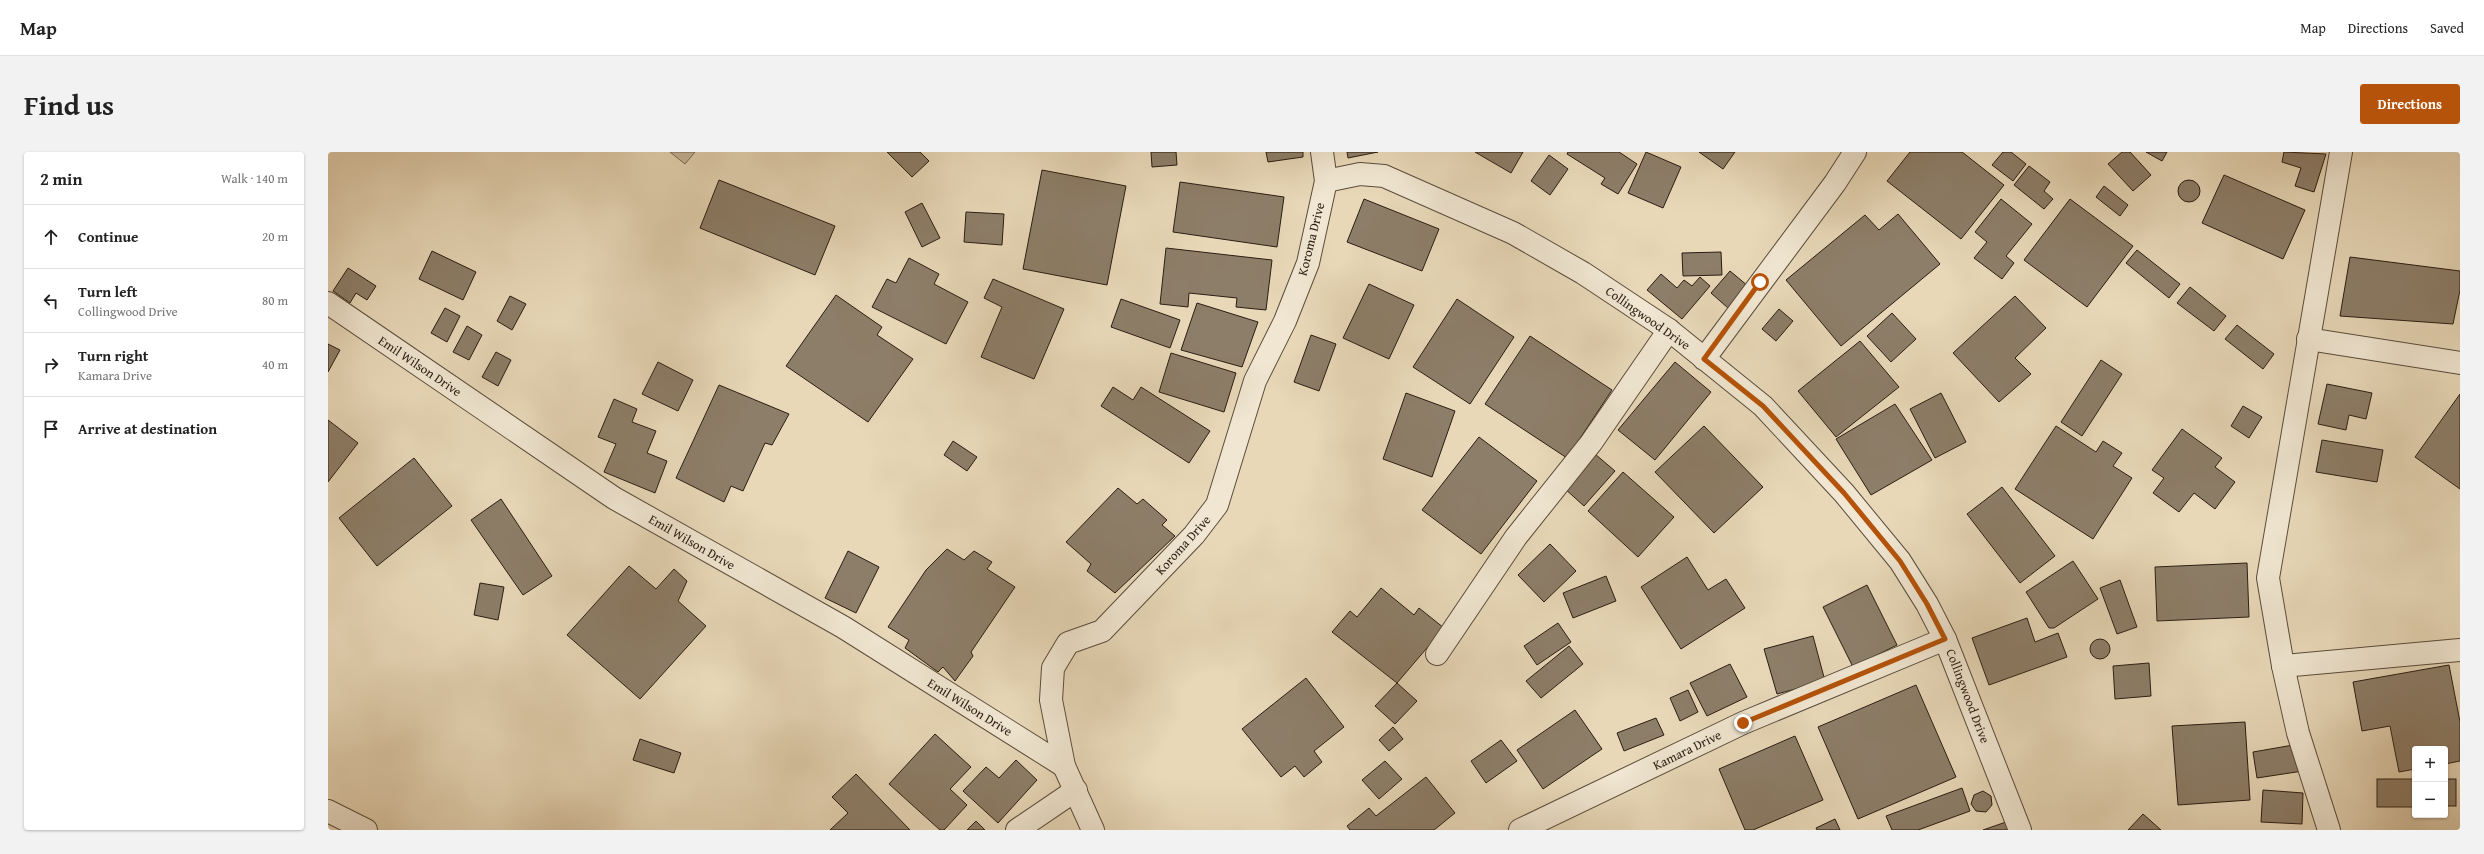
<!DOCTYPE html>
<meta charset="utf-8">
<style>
:root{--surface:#fff;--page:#f2f2f2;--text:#222;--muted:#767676;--line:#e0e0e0;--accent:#b45309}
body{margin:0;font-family:"Gentium Book Plus",serif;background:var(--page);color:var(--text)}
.controls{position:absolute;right:12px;bottom:12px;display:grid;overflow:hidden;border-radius:4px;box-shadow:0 1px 3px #0004}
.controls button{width:36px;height:36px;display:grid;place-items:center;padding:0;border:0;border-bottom:1px solid var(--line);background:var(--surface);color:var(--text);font:20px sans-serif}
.stop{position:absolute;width:12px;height:12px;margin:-9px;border:3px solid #b45309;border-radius:50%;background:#fff}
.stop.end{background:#b45309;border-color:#fff;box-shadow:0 1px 4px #0008}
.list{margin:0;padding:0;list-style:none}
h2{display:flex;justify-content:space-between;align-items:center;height:52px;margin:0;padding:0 16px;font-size:17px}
h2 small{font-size:13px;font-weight:400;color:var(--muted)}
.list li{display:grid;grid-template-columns:26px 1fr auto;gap:12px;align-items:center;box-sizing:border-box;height:64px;padding:0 16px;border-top:1px solid var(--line)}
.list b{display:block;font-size:15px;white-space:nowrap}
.list p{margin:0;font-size:13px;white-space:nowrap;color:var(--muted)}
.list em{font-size:13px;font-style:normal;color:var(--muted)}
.icon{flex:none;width:22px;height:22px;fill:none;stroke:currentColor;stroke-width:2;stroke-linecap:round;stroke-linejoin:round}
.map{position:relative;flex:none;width:2132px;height:678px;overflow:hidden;border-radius:4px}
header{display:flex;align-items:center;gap:24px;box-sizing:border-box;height:56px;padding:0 20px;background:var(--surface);border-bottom:1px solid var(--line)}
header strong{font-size:19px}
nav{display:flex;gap:22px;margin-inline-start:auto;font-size:14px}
.intro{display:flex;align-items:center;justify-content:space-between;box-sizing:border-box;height:96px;padding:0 24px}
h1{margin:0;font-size:28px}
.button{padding:10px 18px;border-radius:4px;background:var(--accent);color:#fff;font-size:14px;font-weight:700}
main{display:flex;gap:24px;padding:0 24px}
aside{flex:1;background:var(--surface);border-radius:4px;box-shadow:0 1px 3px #0004}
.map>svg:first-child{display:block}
</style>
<header>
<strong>Map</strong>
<nav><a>Map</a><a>Directions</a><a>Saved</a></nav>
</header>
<div class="intro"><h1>Find us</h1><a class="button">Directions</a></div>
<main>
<aside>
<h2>2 min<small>Walk · 140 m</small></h2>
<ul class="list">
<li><svg class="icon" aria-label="ahead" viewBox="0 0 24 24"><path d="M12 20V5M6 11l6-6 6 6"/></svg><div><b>Continue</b></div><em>20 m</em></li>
<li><svg class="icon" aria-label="left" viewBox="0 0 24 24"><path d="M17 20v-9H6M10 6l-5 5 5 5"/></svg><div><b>Turn left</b><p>Collingwood Drive</p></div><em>80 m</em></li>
<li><svg class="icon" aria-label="right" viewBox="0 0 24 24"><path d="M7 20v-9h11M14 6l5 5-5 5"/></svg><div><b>Turn right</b><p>Kamara Drive</p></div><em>40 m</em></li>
<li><svg class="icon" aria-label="arrive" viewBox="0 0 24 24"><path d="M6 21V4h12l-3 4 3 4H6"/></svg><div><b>Arrive at destination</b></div></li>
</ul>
</aside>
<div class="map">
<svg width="2132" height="678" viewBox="0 0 2132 678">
<rect width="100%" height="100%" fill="#e8d8b8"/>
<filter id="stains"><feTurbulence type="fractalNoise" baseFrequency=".005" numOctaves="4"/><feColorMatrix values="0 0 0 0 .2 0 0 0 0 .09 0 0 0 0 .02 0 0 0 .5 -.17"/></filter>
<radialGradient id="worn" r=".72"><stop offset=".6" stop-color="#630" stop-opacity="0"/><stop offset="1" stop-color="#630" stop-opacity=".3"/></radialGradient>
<path fill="#c8b89c" stroke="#796a58" d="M342 0H367L357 12Z"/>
<g fill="#8d7e69" stroke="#2a1d13">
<path d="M559 0H592L601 9 584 25Z"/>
<path d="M823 0H848L849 13 824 15Z"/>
<path d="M938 0H975V5L940 10Z"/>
<path d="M1019 0H1050L1020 6Z"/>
<path d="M1147 0H1195L1183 21Z"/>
<path d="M1240 0H1291L1309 12 1290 42 1273 32 1277 26 1239 2Z"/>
<path d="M1318 0 1353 15 1335 56 1300 41Z"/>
<path d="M1371 0H1407L1395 17Z"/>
<path d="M1582 0H1634L1676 33 1633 87 1559 29Z"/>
<path d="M1675 0H1683L1698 12 1685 29 1664 13Z"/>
<path d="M1794 0H1802L1823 23 1805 39 1780 12Z"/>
<path d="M1818 0H1839L1834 9Z"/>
<path d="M1956 0 1998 2 1986 40 1967 34 1973 16 1954 10Z"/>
<path d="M1221 3 1240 17 1222 43 1203 29Z"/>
<path d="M1701 14 1722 30 1716 39 1725 47 1716 57 1686 33Z"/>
<path d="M714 18 798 34 779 133 695 117Z"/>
<path d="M1896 23 1977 58 1955 107 1874 71Z"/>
<circle cx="1861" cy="39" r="11"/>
<path d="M391 28 507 74 487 123 372 76Z"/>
<path d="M852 30 956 45 949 95 845 80Z"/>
<path d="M1776 34 1800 53 1792 64 1768 45Z"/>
<path d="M1036 47 1111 77 1094 119 1019 90Z"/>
<path d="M1673 47 1704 72 1678 104 1686 111 1674 127 1646 106 1659 90 1647 80Z"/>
<path d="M1742 47 1805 94 1759 155 1696 108Z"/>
<path d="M594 51 612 86 594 95 577 60Z"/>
<path d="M638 60 676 62 674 93 636 90Z"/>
<path d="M1570 62 1612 112 1513 194 1458 128 1537 63 1551 78Z"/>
<path d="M838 96 944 108 938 158 908 155 909 146 861 141 860 155 832 152Z"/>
<path d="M1809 98 1852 132 1841 146 1798 111Z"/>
<path d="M104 99 148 120 135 148 91 127Z"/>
<path d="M1393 100 1394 123 1355 124 1354 101Z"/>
<path d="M2022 105 2132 119V138L2125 172 2012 164Z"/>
<path d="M581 106 611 122 606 132 640 150 618 192 544 155 559 127 568 131Z"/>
<path d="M20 116 48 134 39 148 28 141 22 151 5 139Z"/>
<path d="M1402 119 1420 134 1400 156 1383 141Z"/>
<path d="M1333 122 1349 136 1356 128 1364 134 1372 125 1382 134 1354 167 1319 138Z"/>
<path d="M665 127 736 157 706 227 653 205 674 155 656 146Z"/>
<path d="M1041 132 1086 153 1061 207 1015 186Z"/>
<path d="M1862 135 1898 164 1886 179 1849 151Z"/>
<path d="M508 143 554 175 549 183 585 207 540 270 458 214Z"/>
<path d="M182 144 198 152 184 178 169 169Z"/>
<path d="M1687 144 1718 176 1687 206 1703 222 1671 250 1625 201Z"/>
<path d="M793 147 852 168 842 196 783 175Z"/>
<path d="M1129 147 1186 185 1142 252 1085 215Z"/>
<path d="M869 151 930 170 914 215 853 198Z"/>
<path d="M117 156 132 164 119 190 103 181Z"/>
<path d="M1451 157 1465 169 1448 189 1434 177Z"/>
<path d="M1564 161 1588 187 1563 210 1539 184Z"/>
<path d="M1909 173 1946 202 1935 217 1897 187Z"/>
<path d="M139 174 154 183 141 208 125 200Z"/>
<path d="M983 183 1008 192 991 239 966 230Z"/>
<path d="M1202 184 1284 238 1239 306 1157 252Z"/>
<path d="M1532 189 1571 235 1508 285 1470 239Z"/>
<path d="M0 192 12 198 0 220Z"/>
<path d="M168 200 183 208 170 234 154 225Z"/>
<path d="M843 201 908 221 896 260 831 240Z"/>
<path d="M1773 208 1794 222 1754 284 1733 270Z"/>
<path d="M330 210 365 228 350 259 314 242Z"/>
<path d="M1347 210 1383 240 1327 308 1290 278Z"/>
<path d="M1999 232 2044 241 2038 267 2021 263 2018 278 1990 272Z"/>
<path d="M391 233 461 262 444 293 437 291 415 339 403 334 396 350 348 326Z"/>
<path d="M785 235 805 248 813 235 882 279 861 311 773 254Z"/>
<path d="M1078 241 1127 259 1104 325 1055 307Z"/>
<path d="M1613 241 1638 290 1607 306 1582 257Z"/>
<path d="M2132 242V337L2087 305Z"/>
<path d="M286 247 309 257 304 270 328 279 319 301 339 309 327 341 276 320 288 292 270 285Z"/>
<path d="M1567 252 1604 308 1543 343 1508 287Z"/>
<path d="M1915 254 1934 265 1921 286 1903 274Z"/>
<path d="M0 268 30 291 0 330Z"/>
<path d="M1376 274 1435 335 1386 381 1327 320Z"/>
<path d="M1728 274 1768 300 1775 289 1794 301 1785 314 1804 326 1765 387 1687 337Z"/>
<path d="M1854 277 1894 306 1887 315 1907 330 1887 357 1866 341 1851 360 1825 341 1836 326 1824 318Z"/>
<path d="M1151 285 1209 329 1153 402 1094 358Z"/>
<path d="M1994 288 2055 298 2049 330 1988 320Z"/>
<path d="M625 289 649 305 639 319 616 303Z"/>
<path d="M1267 302 1287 319 1256 354 1236 336Z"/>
<path d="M86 306 124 354 49 414 11 366Z"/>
<path d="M1295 320 1346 365 1310 405 1260 359Z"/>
<path d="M1674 335 1727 404 1692 431 1639 362Z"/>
<path d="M790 336 809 352 815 347 839 368 834 373 847 384 787 441 759 419 763 412 738 390Z"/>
<path d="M173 347 224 424 195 443 143 368Z"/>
<path d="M1222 392 1248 419 1216 450 1190 423Z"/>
<path d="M619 397 636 408 646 399 664 410 659 417 687 435 643 500 645 504 627 529 615 515 610 520 577 496 581 488 560 475 598 418Z"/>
<path d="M520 399 551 415 528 461 497 446Z"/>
<path d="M1359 405 1380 438 1398 427 1417 456 1353 497 1313 435Z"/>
<path d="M1745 409 1770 447 1726 476H1721L1698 440Z"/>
<path d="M1919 411 1921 465 1829 469 1827 415Z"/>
<path d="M301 414 328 437 346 417 359 429 350 449 378 474 312 547 239 483Z"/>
<path d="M1278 424 1288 449 1245 466 1235 441Z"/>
<path d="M1792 428 1809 475 1789 482 1772 436Z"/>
<path d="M152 431 176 435 170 468 146 463Z"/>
<path d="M1539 433 1569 493 1525 515 1495 455Z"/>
<path d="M1053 436 1086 463 1091 456 1116 476 1069 531 1004 480 1022 459 1029 465Z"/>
<path d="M1699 466 1707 490 1730 481 1739 505 1661 533 1644 486Z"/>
<path d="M1230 471 1243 490 1209 513 1196 494Z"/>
<path d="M1485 484 1497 529 1449 542 1436 497Z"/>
<circle cx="1772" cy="497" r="10"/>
<path d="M1241 494 1255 512 1213 546 1198 529Z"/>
<path d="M1821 511 1823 544 1787 547 1785 514Z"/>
<path d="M1402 512 1419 545 1379 564 1362 531Z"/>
<path d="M2121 513 2132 570V609L2117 612V597H2087V617L2071 620 2062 574 2034 579 2025 530Z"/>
<path d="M978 526 1016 575 986 599 994 610 976 625 967 614 953 625 914 577Z"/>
<path d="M1069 531 1089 549 1067 572 1047 554Z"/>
<path d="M1588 533 1628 625 1530 667 1490 575Z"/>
<path d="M1360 538 1370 560 1352 569 1342 546Z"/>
<path d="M1247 558 1274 597 1215 637 1189 598Z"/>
<path d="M1328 566 1336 583 1296 599 1289 581Z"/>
<path d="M1917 570 1922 648 1850 653 1844 574Z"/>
<path d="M1065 575 1075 587 1061 599 1051 588Z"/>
<path d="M607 582 643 615 622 637 639 653 616 678H612L561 632Z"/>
<path d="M1467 584 1495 648 1425 678H1417L1391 617Z"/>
<path d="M312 587 353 601 346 621 305 608Z"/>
<path d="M1173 588 1189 609 1158 631 1143 609Z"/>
<path d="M1971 592 1975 619 1929 626 1925 600Z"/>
<path d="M688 608 709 628 670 671 635 639 658 615 671 626Z"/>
<path d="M1057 609 1074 627 1051 647 1034 628Z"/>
<path d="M528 622 582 678H502L520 661 504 645Z"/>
<path d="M1098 625 1127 661 1106 678H1022L1019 674 1041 656 1048 664Z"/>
<rect x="2049" y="627" width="38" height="28"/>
<rect x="2117" y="627" width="11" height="27"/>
<path d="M1634 636 1642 659 1590 678H1564L1558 664Z"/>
<path d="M1935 638 1975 641 1974 672 1933 670Z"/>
<path d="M1655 639 1663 644 1664 653 1658 660 1648 659 1643 652 1646 643Z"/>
<path d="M1815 662 1833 678H1800Z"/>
<path d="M1507 667 1512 678H1489L1488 676Z"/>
<path d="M648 669 657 678H639Z"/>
<path d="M1678 670 1681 678H1655Z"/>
</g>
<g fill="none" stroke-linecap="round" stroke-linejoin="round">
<defs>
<g id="minor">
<path d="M998 29 1032 22 1056 24 1185 81 1255 121 1341 178 1435 254 1516 341 1572 409 1599 452 1617 487 1692 678"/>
<path d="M0 151 286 346 515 475 736 614"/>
<path d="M1980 187 2132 211"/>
<path d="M1376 207 1507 31 1527 0"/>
<path d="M1109 502 1188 385 1263 291 1341 178"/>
<path d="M1955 514 2132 498"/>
<path d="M0 659 38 678"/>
<path d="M689 678 748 638"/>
<path d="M765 678 736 614 723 548 725 516 740 491 774 479 866 383 889 353 927 229 957 169 980 111 998 29 994 0"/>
<path d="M1192 678 1415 571 1617 487"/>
<path d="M2001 678 1970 581 1955 514 1940 426 2013 0"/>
</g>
</defs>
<use href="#minor" stroke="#5a4c3c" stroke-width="24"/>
<use href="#minor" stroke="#f0e6d1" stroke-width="22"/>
</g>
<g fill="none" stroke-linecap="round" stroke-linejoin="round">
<path stroke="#b45309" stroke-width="5" d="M1415 571 1617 487 1599 452 1572 409 1516 341 1435 254 1376 207 1432 130"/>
</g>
<g text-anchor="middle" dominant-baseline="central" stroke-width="4" stroke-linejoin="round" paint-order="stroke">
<g font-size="13" fill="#2a1d13" stroke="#f0e6d1">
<text transform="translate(983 87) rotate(-76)">Koroma Drive</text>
<text transform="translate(1320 166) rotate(35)">Collingwood Drive</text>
<text transform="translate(92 214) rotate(34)">Emil Wilson Drive</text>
<text transform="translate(364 390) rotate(30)">Emil Wilson Drive</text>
<text transform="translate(855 393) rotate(-48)">Koroma Drive</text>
<text transform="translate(1640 544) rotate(69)">Collingwood Drive</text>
<text transform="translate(642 555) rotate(32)">Emil Wilson Drive</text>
<text transform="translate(1359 598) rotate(-26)">Kamara Drive</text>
</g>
</g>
<rect width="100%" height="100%" filter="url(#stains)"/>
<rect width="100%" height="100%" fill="url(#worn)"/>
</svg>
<div class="controls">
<button>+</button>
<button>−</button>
</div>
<div class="stop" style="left:1432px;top:130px"></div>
<div class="stop end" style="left:1415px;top:571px"></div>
</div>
</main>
